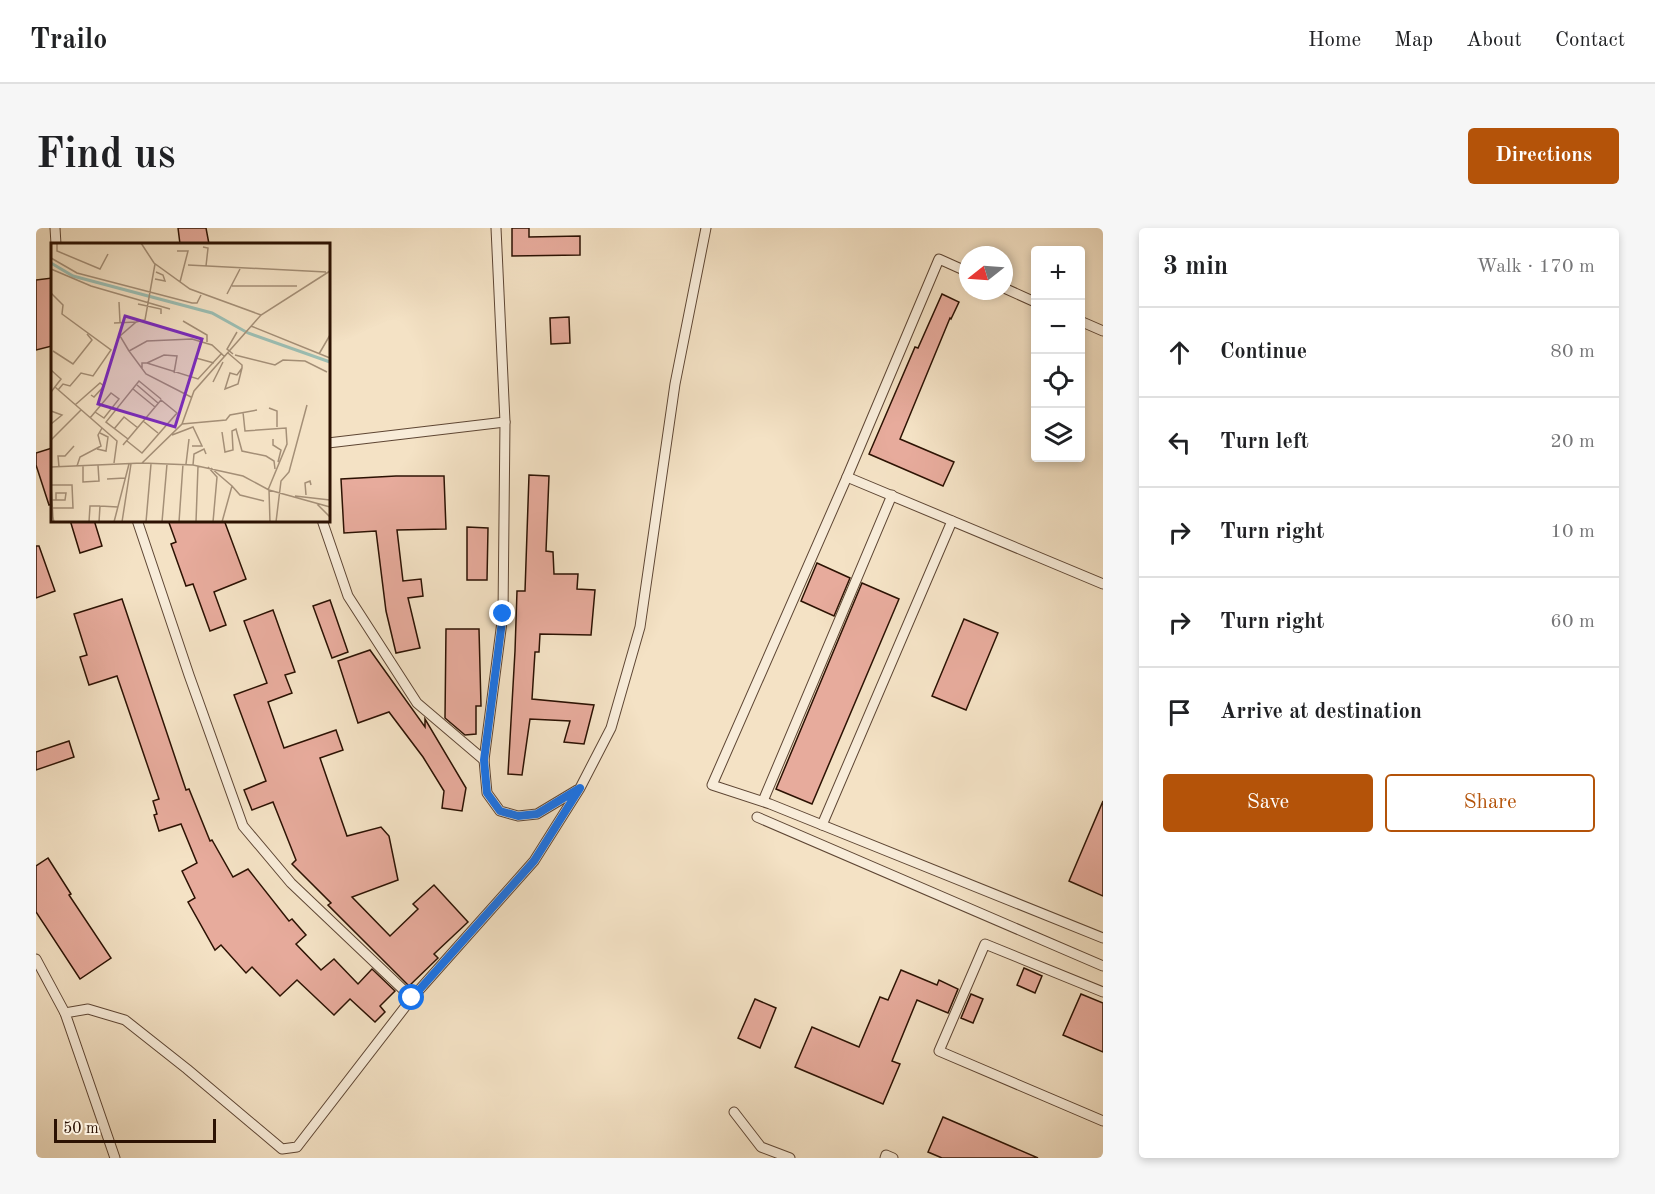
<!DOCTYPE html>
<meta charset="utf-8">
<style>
:root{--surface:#fff;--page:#f6f6f6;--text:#202124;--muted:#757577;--line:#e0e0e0;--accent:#b45309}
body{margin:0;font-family:"Old Standard TT",serif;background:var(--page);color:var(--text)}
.controls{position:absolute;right:18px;top:18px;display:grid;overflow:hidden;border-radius:6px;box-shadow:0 3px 9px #0003}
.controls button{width:54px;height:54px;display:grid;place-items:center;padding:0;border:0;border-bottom:2px solid var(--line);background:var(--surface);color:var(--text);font:30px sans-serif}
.compass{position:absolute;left:923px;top:18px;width:54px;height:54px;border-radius:50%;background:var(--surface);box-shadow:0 3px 9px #0003;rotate:253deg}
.scale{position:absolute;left:18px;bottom:15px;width:162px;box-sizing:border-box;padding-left:6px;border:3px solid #2c1203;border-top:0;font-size:16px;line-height:21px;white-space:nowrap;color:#2c1203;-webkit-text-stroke:4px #f8ecd9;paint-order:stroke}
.stop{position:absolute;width:18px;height:18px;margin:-14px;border:4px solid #1a73e8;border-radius:50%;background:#fff}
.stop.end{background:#1a73e8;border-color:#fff;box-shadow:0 2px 6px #0008}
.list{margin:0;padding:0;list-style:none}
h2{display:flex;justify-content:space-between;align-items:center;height:78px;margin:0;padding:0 24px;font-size:26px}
h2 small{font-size:20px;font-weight:400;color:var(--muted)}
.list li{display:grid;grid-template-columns:39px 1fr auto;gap:18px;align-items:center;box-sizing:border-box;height:90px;padding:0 24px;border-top:2px solid var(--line)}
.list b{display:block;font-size:22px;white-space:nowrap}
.list em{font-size:20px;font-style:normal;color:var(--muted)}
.actions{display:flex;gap:12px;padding:18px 24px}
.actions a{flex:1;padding:14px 0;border:2px solid var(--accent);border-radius:6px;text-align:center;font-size:21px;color:var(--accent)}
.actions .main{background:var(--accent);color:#fff}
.icon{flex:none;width:33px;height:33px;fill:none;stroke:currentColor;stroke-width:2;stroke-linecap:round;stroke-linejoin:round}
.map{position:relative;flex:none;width:1067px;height:930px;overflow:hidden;border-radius:6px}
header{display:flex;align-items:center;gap:36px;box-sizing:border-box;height:84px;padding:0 30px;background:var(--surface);border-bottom:2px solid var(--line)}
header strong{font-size:28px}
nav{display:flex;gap:33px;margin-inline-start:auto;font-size:21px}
.intro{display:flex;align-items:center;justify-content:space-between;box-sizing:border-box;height:144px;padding:0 36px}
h1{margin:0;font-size:42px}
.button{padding:15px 27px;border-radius:6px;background:var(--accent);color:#fff;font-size:21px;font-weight:700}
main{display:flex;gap:36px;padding:0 36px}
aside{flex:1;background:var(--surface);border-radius:6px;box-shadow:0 3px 9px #0003}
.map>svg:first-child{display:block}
</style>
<header>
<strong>Trailo</strong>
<nav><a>Home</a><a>Map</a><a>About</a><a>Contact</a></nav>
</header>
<div class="intro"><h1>Find us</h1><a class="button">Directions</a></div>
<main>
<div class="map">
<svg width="1067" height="930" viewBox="0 0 1067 930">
<rect width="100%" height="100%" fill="#f4e2c5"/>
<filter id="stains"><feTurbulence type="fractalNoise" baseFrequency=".00333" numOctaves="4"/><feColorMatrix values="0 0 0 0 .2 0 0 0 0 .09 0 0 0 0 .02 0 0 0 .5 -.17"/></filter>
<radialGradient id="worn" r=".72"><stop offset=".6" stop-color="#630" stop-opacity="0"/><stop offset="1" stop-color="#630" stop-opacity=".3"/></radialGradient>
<g fill="#e7ab9c" stroke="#2c1203" stroke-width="1.5">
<path d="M142 0H170L173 16H144Z"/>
<path d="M476 0H493V9L544 8V27L476 28Z"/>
<path d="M16 50V118L0 122V52Z"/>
<path d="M906 66 923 74 915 91 914 90 864 211 918 234 907 258 833 226 879 119 882 120Z"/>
<path d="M533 89 534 115 515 116 514 90Z"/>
<path d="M16 220V276L13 277 0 237V225Z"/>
<path d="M493 247 513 248 510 323 517 324 518 346H542L541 361 559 362 555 407 504 406 503 424H499L496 471 558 477 548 516 528 514 534 493 494 491 486 547 472 546 479 423 481 363H489Z"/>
<path d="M360 248H408L410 301 361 302 367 353 385 351 387 368 372 370 384 420 360 425 350 383 340 303 308 305 305 251Z"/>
<path d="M34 292H58L66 318 44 325Z"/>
<path d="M132 292H188L210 351 178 364 190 397 174 403 157 356 150 358 135 316 140 314Z"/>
<path d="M431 299 452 300 451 352H431Z"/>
<path d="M0 318H3L19 363 0 370Z"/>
<path d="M781 335 814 350 798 388 765 373Z"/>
<path d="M826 355 863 371 776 576 740 561Z"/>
<path d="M86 371 150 562 153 561 174 613 176 612 197 649 212 641 253 693 256 691 270 707 260 716 285 742 298 731 322 756 336 741 359 763 344 778 349 784 339 794 314 771 298 787 261 752 244 768 216 739 210 745 185 717 179 722 152 674 159 670 146 643 161 635 145 596 123 603 118 587 121 586 117 573 123 571 81 448 53 457 44 429 51 427 38 386Z"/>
<path d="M294 372 312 424 296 430 277 378Z"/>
<path d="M237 382 259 444 249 447 256 465 232 474 248 520 300 502 307 522 284 530 311 608 345 599 353 608 362 652 316 669 354 708 382 681 377 676 398 657 432 694 398 726 402 730 373 758 292 677 295 675 256 636 260 632 237 574 216 582 208 562 230 553 198 467 231 455 208 393Z"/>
<path d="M928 391 962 405 930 482 896 468Z"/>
<path d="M410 401H443L445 478H440V506L429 507 409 490Z"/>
<path d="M334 422 389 499V491L430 560 426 583 406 580 408 563 387 529 353 484 322 495 302 433Z"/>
<path d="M33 513 38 529 0 542V524Z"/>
<path d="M1067 573V668L1033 653Z"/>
<path d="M12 630 35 666 33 667 75 730 44 751 0 684V638Z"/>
<path d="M988 740 1006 748 999 765 981 757Z"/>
<path d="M865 742 901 757 903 752 922 761 912 785 881 772 856 833 864 836 847 876 759 839 776 799 823 819 844 769 852 772Z"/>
<path d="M935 766 947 771 937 795 925 790Z"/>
<path d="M1045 766 1067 775V824L1027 807Z"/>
<path d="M719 771 740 780 724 820 702 810Z"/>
<path d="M907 889 1002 930H906L892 924Z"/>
</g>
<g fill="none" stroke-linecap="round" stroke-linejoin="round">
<defs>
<g id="lane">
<path d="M19 0 20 16"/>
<path d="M460 0 469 194 467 386 448 532 451 565 464 583 482 588 501 586 541 562"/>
<path d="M932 44 903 31 811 249 1067 356"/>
<path d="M968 60 999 74"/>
<path d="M1044 93 1067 103"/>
<path d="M292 215 469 194"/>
<path d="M811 249 676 557 734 576 1067 710"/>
<path d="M101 292 153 447 207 598 255 655 376 770 498 633 544 560 575 500 604 399 639 156 670 0"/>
<path d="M286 292 312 368 381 475 448 532"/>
<path d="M727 573 856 267"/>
<path d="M721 589 1067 738"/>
<path d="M786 597 916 293"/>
<path d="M0 731 29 785"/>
<path d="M1067 764 949 716 903 823 1067 893"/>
<path d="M698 884 725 919 754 930"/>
<path d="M79 930 29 785 52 781 89 792 151 841 246 921 261 919 376 770"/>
<path d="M849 930 850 927 857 930"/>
</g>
</defs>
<use href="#lane" stroke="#5e4634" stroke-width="11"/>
<use href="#lane" stroke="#f8ecd9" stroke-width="9"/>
</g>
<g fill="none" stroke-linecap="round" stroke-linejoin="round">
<path stroke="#1a73e8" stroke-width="8" d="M376 770 498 633 544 560 501 586 482 588 464 583 451 565 448 532 467 386"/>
</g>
<g transform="translate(15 15)">
<rect width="279" height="279" fill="#f4e2c5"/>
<path fill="none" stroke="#9cbeb3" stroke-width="3" d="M0 20 22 33 161 70 197 90 279 119"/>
<path fill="none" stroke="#a48f77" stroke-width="1.5" d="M6 0V8L49 26 57 11M90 0 103 20 139 46 210 72M152 4 157 5 155 23M126 8H137L129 39M0 15 26 30 141 60H146L150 52M137 22 275 29M0 26 40 43 119 66M104 36 114 38 112 32 105 29M181 43H246M0 50 12 62 11 71 60 107 42 133 30 130 19 143 12 141 7 147M176 51 189 26M68 59 69 79M87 61 110 66V71M132 78 156 92V99M85 79 94 77 104 21M63 80 85 79 69 93 78 108M200 83 279 115M2 108 22 121 41 97 36 91M177 110 191 122V125L187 141 174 146 179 130 186 132 191 125M182 111 176 106 186 89M268 111 279 92M184 112 224 122 232 117 254 118 276 129M145 115 163 120M96 120 113 112 126 113 123 130M91 125V120H96L147 136 171 110M0 127 10 136 0 149M162 139 172 119M86 142 107 160M4 144 66 198 63 220M82 146 104 164M140 154 95 131 78 108 96 98 141 96 161 102 174 114M24 162 49 140 53 143 43 154 40 152M218 165 226 168V184M0 168 11 172 0 181M192 169 194 188 235 185 236 201 217 247M39 175 60 150 68 156 53 175 44 169M92 178 107 190M131 181 175 177 179 172 206 167M63 186 73 174 87 185M171 189 174 209 182 207 181 188 185 186 191 208 215 213 223 218 224 226M121 192 142 184 151 203H141M77 196 55 179 88 138 110 156M222 196V202L230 207 227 219M0 197 30 167M72 202 110 157 126 170 91 210 76 198M46 206 55 208 57 194 49 190M91 220 142 222 192 233 218 247 219 279M135 221 138 196M142 222 143 211 153 206 155 211M26 223 29 214 50 203 47 192 51 185M32 223V239L48 238 47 222M0 224 91 220 131 181 143 148 210 72 279 28M8 224 7 213H14L23 203M157 224 166 234 162 279M160 225 181 243 171 279M56 236 74 235M181 243 189 252 213 258M218 247 279 264M255 252 254 240 259 238 260 242M244 253 279 257M1 257H14L15 250H5V257M266 261 279 274M1 265H22L21 242H0L2 275 3 279M38 279 39 263H49M48 279 49 263 67 264M63 279 78 221M71 279 80 221M95 279 100 221M111 279 116 221M128 279 132 221M145 279 147 223M225 279 230 238 238 229 256 162"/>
<path fill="#7b2cbf" fill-opacity="0.15" stroke="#7b2cbf" stroke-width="3" d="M74 73 151 96 124 184 47 161Z"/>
<rect width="279" height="279" fill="none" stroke="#2c1203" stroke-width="3"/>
</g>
<rect width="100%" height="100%" filter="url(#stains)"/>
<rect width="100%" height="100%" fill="url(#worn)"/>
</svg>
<div class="controls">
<button>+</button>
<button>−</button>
<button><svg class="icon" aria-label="locate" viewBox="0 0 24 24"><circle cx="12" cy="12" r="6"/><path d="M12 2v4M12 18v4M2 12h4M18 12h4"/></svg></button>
<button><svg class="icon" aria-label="layers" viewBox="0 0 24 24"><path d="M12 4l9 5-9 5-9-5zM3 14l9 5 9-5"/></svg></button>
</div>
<svg class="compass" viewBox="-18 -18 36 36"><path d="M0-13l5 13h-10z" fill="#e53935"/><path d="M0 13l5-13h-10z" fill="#757577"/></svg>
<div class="scale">50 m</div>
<div class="stop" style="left:376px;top:770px"></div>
<div class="stop end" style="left:467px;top:386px"></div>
</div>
<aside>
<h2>3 min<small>Walk · 170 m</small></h2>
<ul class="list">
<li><svg class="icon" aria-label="ahead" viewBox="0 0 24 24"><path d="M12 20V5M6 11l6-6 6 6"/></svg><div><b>Continue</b></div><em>80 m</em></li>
<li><svg class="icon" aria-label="left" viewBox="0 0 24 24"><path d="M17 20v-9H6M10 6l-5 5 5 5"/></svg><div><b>Turn left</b></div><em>20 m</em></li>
<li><svg class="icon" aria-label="right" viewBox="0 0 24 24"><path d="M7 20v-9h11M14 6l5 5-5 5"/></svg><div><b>Turn right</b></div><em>10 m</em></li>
<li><svg class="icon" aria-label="right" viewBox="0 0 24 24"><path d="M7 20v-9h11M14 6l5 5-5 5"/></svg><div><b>Turn right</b></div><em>60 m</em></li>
<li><svg class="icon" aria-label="arrive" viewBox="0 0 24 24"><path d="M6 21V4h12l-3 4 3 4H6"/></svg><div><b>Arrive at destination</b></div></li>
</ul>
<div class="actions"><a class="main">Save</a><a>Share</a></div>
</aside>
</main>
